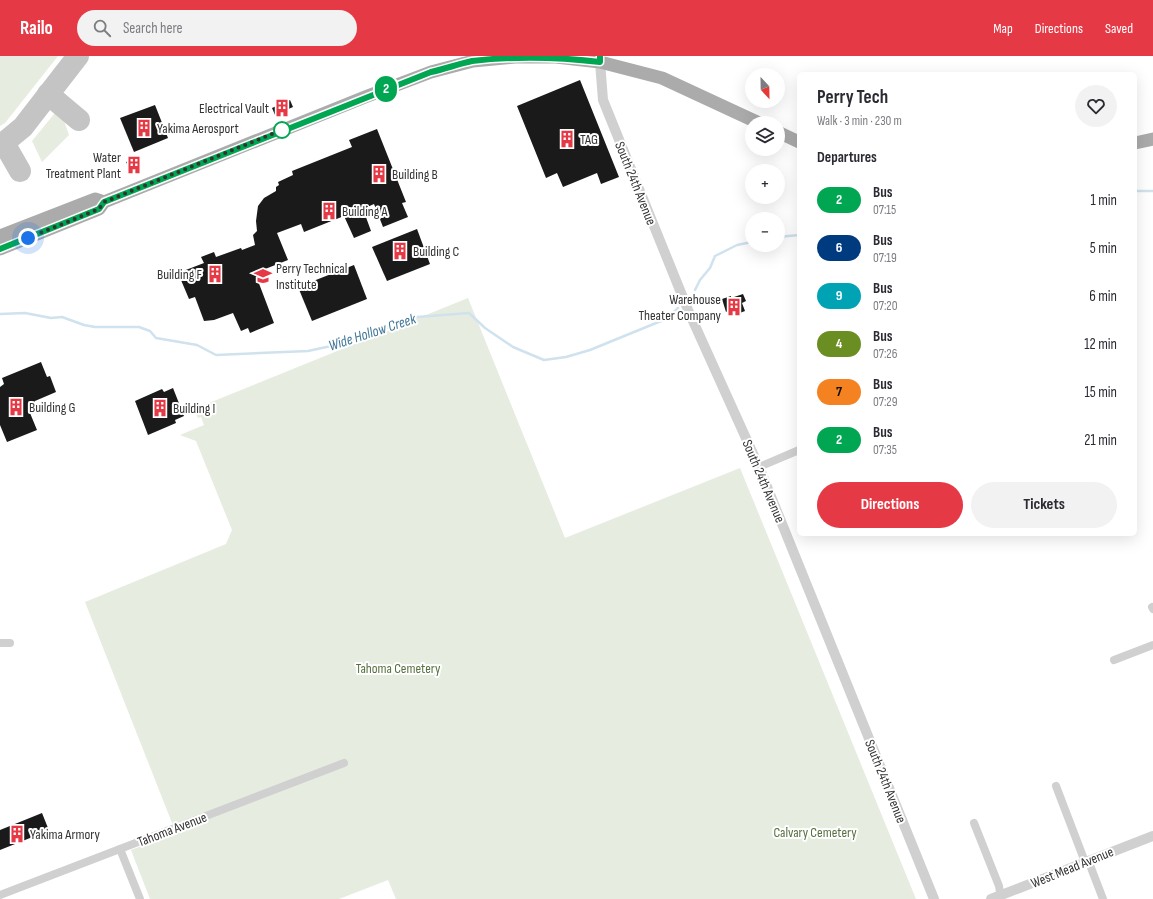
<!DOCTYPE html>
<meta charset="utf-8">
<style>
:root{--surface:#fff;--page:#f2f2f3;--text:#2b2b33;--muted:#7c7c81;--accent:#e63946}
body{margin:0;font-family:"Sofia Sans Condensed",sans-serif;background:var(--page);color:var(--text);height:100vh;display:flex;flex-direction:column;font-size:15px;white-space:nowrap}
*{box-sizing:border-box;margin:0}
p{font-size:13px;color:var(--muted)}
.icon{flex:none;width:22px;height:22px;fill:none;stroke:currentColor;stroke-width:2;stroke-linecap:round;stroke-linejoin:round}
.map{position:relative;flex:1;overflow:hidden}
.side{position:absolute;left:797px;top:16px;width:340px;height:464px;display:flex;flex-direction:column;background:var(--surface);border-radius:6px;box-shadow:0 4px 16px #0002}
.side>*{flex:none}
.badge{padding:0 8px;border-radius:13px;font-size:14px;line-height:26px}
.needle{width:26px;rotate:158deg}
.buttons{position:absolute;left:745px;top:12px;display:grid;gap:8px}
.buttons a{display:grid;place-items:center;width:40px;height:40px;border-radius:50%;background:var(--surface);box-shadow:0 4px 16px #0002;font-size:20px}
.you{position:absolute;width:20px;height:20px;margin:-10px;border:3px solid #fff;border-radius:50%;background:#1a73e8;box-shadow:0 0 0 6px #1a73e833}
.map>.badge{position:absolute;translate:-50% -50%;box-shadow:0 0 0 2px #fff}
h2{padding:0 20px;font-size:15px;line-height:36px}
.round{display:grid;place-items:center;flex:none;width:42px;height:42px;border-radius:21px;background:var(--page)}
.overview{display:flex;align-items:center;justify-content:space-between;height:68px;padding:0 20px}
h1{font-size:19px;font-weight:700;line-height:30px}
.action{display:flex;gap:8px;margin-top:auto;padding:8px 20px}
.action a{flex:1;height:46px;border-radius:24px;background:var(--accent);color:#fff;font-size:16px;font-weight:700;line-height:46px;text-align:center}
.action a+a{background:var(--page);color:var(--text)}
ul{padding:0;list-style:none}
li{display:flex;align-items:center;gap:12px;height:48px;padding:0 20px}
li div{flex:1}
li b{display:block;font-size:15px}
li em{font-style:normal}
li .badge{min-width:44px;font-weight:700;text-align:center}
header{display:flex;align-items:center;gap:24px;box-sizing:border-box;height:56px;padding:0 20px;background:var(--accent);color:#fff}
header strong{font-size:19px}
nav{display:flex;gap:22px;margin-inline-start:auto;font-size:14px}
.search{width:280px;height:36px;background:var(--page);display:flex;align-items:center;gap:10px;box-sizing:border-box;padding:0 14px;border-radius:22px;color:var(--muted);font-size:15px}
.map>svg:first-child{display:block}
.green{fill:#e6ecdf}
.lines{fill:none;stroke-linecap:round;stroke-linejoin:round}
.stream{stroke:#cfe2ee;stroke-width:2.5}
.taxiway{stroke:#c4c4c4;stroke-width:22}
.building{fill:#1a1a1a}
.minor{stroke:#d0d0d0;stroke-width:8}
.tertiary{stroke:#d0d0d0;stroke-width:10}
.primary{stroke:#ababab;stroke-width:13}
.line-casing{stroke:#fff;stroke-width:9}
.line{stroke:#00a651;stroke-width:6}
.walk{stroke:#333;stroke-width:4;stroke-dasharray:0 7.2}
.stop-dot{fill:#fff;stroke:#00a651;stroke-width:2}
.labels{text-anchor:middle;stroke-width:4;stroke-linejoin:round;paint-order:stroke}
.poi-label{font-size:14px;fill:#333;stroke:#fff;text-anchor:start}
.street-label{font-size:14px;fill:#333;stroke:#fff}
.park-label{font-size:14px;fill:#56703f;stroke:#fff}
.water-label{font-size:15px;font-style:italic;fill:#3f7597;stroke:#fff}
</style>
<header>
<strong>Railo</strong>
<div class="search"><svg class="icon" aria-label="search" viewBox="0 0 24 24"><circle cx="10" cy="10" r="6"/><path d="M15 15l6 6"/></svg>Search here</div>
<nav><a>Map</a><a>Directions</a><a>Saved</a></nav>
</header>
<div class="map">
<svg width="1153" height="843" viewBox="0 0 1153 843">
<rect width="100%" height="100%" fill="#fff"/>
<!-- green -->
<g class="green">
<polygon points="0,0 58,0 5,67 0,70"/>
<polygon points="55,57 58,57 62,59 69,79 42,106 32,85"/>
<polygon points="468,242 565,482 740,412 916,843 396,843 388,824 339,843 150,843 131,794 176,777 85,546 226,488 232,474 196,385 180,379 204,369 201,361 198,362 194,353"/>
</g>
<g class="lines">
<!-- stream -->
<g class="stream">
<polyline points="1135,135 1153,135"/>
<polyline points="778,181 799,179"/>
<polyline points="695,234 700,224 710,212 715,200 737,189 752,186"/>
<polyline points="0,258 25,257 51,262 62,261 84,269 95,271 139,271 150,275 156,282 197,289 216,299 308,295 345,287 417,261 469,257 485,272 513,291 544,304 566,301 590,294 661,265 671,259 678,252"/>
</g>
<!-- taxiway -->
<g class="taxiway">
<polyline points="48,38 79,64"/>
<polyline points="4,87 20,115"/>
<polyline points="0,90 23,71 78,0"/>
</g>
</g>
<!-- building -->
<g class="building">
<polygon points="580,24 619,121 601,128 597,117 563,131 557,117 546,122 517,50"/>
<polygon points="290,44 293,51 275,59 272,52"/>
<polygon points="155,49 168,82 134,96 120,62"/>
<polygon points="377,73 406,146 402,147 408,161 383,171 374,148 363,153 371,175 354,182 344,160 304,176 301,168 277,177 288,204 255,217 274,267 250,277 248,272 241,275 233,257 214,264 204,265 195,241 189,243 178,217 204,207 201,201 214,196 216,201 241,192 242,194 255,189 253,179 257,175 256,165 258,150 264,142 276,135 276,131 279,129 278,126 293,119 292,115 352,91 349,84"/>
<polygon points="137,102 141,112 131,116 126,106"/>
<polygon points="417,173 430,208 387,225 372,191"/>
<polygon points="354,209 367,243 312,265 298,231"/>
<polygon points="743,238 746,245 742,247 745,255 732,260 730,254 726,256 722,243 731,240 731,242"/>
<polygon points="41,306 47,321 50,320 56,336 35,345 30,357 37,374 7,386 0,369 0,331 4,328 2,322"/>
<polygon points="173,332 184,360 175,364 176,367 148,379 135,345 162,333 164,336"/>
<polygon points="42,757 48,772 34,777 35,780 0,794 0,774"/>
</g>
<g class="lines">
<!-- minor -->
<g class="minor">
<polyline points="759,411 799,394"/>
<polyline points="1152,551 1153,553"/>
<polyline points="0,587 10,587"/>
<polyline points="1114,604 1153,589"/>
<polyline points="1056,730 1085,806"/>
<polyline points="974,767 999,830 1001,843"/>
<polyline points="120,793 140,843"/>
<polyline points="1088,804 1103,843"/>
<polyline points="0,839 344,707"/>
</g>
<!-- tertiary -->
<g class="tertiary">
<polyline points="600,6 603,44 688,254 759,411 934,843"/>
<polyline points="991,843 1153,780"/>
</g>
<!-- primary -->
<g class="primary">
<polyline points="778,76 799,86"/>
<polyline points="1135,87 1153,83"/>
<polyline points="0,180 95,143 104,146"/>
<polyline points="0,193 99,153 104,146 365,41 431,16 473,5 515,1 556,1 600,6 662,22 759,67"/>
</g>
</g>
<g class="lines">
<!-- line casing -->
<g class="line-casing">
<path id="line" d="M 0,193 L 99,153 L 104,146 L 431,16 C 445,13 458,8 472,5 C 514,0 558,1 600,6 L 600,0"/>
</g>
<!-- line -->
<use href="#line" class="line"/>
<!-- walk -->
<polyline class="walk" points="28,182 99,153 104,146 282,74"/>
</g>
<!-- icons -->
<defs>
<g id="building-bare" transform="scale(1.38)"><path d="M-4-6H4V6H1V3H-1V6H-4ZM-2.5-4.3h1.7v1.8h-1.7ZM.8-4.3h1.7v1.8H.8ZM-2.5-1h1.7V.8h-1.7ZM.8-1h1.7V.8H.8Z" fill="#e63946" stroke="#fff" stroke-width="2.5" paint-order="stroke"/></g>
<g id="university-bare" transform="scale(1.38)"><path d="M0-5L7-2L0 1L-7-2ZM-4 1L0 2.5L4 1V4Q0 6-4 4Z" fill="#e63946" stroke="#fff" stroke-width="2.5" paint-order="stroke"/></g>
</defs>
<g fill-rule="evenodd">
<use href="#building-bare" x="282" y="52"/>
<use href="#building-bare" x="144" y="72"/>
<use href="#building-bare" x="567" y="83"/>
<use href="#building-bare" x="134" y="109"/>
<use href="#building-bare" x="379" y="118"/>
<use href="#building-bare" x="329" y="155"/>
<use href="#building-bare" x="400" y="195"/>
<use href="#building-bare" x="215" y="218"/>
<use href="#university-bare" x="263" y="220"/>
<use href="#building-bare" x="734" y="251"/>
<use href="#building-bare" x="16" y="351"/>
<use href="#building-bare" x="160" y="352"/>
<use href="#building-bare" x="17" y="778"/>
</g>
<!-- markers -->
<circle class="stop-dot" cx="282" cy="74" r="8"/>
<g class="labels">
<!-- poi labels -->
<g class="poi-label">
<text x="269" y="57" text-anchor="end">Electrical Vault</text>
<text x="157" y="77">Yakima Aerosport</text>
<text x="580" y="88">TAG</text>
<text x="121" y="106" text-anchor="end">Water<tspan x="121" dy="16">Treatment Plant</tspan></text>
<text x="392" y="123">Building B</text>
<text x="342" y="160">Building A</text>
<text x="413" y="200">Building C</text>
<text x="276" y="217">Perry Technical<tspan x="276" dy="16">Institute</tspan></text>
<text x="202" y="223" text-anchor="end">Building F</text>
<text x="721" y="248" text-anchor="end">Warehouse<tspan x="721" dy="16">Theater Company</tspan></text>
<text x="29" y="356">Building G</text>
<text x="173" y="357">Building I</text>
<text x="30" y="783">Yakima Armory</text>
</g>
<!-- street labels -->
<g class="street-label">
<text transform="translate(636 127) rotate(68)" y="5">South 24th Avenue</text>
<text transform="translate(764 425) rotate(67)" y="5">South 24th Avenue</text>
<text transform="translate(886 725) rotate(68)" y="5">South 24th Avenue</text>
<text transform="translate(172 773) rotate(-21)" y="5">Tahoma Avenue</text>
<text transform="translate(1072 811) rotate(-22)" y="5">West Mead Avenue</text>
</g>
<!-- park labels -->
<g class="park-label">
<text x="398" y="617">Tahoma Cemetery</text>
<text x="815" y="781">Calvary Cemetery</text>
</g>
<!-- water labels -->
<g class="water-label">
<text transform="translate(372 276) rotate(-18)" y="5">Wide Hollow Creek</text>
</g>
</g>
</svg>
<div class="buttons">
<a><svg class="needle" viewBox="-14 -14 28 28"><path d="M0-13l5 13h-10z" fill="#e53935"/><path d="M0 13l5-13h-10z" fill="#7c7c81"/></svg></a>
<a><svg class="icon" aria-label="layers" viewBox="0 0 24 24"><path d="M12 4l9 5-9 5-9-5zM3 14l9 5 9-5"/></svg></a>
<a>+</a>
<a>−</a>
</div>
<div class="you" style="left:28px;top:182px"></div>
<b class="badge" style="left:386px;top:33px;background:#00a651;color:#fff">2</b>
<section class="side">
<div class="overview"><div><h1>Perry Tech</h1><p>Walk · 3 min · 230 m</p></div><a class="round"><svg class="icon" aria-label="heart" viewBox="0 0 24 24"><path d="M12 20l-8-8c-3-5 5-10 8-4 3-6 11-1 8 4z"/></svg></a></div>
<h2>Departures</h2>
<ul>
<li><span class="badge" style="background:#00a651;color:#fff">2</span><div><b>Bus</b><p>07:15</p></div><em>1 min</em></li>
<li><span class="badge" style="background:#003b80;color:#fff">6</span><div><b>Bus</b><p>07:19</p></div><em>5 min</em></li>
<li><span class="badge" style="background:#00a3b4;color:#fff">9</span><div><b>Bus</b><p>07:20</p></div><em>6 min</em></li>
<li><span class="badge" style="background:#6b8e23;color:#fff">4</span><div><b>Bus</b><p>07:26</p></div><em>12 min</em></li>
<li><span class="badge" style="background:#f58220;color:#111">7</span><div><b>Bus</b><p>07:29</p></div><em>15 min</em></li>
<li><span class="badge" style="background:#00a651;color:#fff">2</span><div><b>Bus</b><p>07:35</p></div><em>21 min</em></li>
</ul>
<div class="action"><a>Directions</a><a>Tickets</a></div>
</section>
</div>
